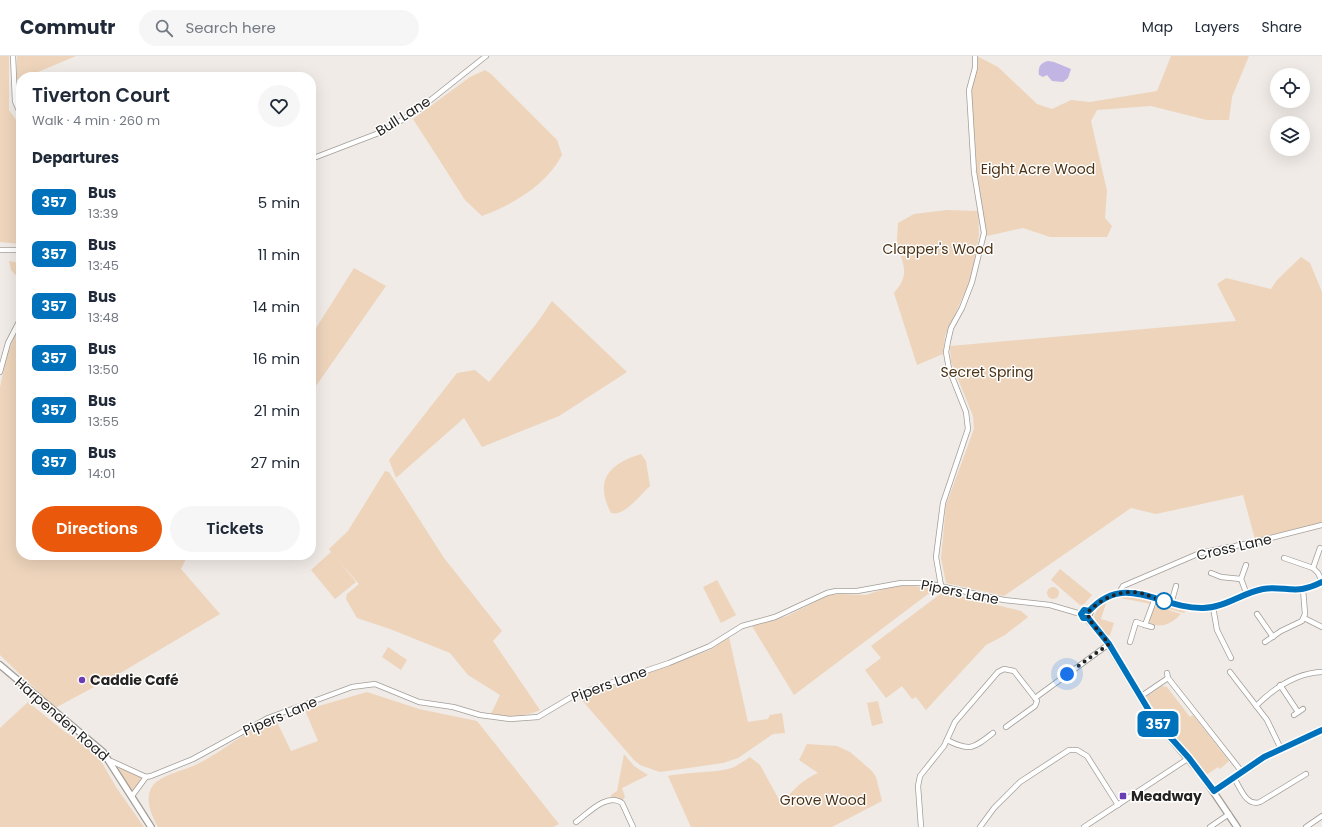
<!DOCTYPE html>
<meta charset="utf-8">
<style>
:root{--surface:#fff;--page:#f6f6f7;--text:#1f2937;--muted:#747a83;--line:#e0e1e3;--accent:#ea580c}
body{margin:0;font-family:Poppins,sans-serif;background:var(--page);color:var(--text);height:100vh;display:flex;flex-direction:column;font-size:15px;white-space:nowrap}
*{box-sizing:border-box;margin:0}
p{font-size:13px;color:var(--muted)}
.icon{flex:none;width:22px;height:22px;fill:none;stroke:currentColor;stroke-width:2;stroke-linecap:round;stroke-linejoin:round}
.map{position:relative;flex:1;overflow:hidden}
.sheet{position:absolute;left:16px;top:16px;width:300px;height:488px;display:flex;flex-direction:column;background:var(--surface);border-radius:16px;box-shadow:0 4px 16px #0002}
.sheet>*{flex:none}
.badge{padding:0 8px;border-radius:6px;font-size:14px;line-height:26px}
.controls{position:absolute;left:1270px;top:12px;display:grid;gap:8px}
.controls a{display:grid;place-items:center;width:40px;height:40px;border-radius:50%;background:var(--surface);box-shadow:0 4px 16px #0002;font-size:20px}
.you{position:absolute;width:20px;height:20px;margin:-10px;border:3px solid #fff;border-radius:50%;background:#1a73e8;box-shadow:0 0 0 6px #1a73e833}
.map>.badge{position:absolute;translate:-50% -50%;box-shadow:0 0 0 2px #fff}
h2{padding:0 16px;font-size:15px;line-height:36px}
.round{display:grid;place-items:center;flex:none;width:42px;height:42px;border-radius:21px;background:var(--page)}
.overview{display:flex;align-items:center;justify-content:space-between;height:68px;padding:0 16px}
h1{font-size:19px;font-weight:600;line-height:30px}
.button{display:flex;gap:8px;margin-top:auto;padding:8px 16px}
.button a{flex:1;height:46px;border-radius:24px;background:var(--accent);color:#fff;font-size:16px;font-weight:600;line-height:46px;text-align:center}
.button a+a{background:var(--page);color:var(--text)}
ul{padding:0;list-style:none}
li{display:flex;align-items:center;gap:12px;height:52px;padding:0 16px}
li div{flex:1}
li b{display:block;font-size:15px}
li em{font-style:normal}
li .badge{min-width:44px;font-weight:700;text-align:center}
header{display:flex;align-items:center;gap:24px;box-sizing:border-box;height:56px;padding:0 20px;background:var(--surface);border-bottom:1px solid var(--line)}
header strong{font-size:19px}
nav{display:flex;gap:22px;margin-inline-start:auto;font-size:14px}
.search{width:280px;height:36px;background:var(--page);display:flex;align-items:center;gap:10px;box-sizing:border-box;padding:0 14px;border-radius:22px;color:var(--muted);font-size:15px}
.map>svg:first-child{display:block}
.green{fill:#edd4bb}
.water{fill:#c1b5e4}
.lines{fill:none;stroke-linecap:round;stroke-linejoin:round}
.minor-casing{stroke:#a29e99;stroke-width:6}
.tertiary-casing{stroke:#a29e99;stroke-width:8}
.minor{stroke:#fff;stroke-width:4.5}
.tertiary{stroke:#fff;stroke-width:5.5}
.line-casing{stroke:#fff;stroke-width:9}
.line{stroke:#0072bc;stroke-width:6}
.walk{stroke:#242321;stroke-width:4;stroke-dasharray:0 7.2}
.stop-dot{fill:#fff;stroke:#0072bc;stroke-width:2}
.poi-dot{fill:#6b3db5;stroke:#fff;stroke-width:1.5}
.labels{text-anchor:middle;stroke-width:3;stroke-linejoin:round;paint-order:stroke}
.street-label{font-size:14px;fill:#242321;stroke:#fff}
.park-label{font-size:14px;fill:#4b3213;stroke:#fff}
.poi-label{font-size:14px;font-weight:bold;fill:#242321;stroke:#fff;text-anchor:start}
</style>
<header>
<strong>Commutr</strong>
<div class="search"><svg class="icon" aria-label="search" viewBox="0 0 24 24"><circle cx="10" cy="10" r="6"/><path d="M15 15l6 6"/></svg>Search here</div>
<nav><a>Map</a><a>Layers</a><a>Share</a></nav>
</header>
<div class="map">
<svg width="1322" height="771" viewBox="0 0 1322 771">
<rect width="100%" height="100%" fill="#f0ebe6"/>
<!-- green -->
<g class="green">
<polygon points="0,0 9,0 9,54 21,71 21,188 0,186"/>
<polygon points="17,0 76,0 26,21 21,21 17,24"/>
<polygon points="977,0 998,11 1037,48 1052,53 1071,44 1090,46 1157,35 1171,0 1249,0 1232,41 1229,64 1207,64 1151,50 1097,54 1091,65 1107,135 1105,162 1112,170 1107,181 1050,181 1023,172 987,180 979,143 972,51 972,31"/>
<path d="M 485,14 L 491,18 L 557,84 L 562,99 C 546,129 514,148 482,160 L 465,144 L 413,63 L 470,21 Z"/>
<path d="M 947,154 L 978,155 L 979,179 L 971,223 L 945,280 L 943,298 L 917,309 L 894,237 C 913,215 900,207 897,183 C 897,178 898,172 898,167 L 914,158 Z"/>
<polygon points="1301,201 1310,207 1322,236 1322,466 1255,483 1243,439 1156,458 1131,452 1004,540 946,527 941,502 946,449 974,373 973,360 951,306 950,290 1236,265 1217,228 1226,222 1271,233 1277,224"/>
<polygon points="9,205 21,207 21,225 11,214"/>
<polygon points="354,212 386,230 311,337 311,280"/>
<polygon points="552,245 627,316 559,360 482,391 464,362 396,422 389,404 457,317 475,314 489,326 537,267"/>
<polygon points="21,266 21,499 188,499 181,513 220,558 122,616 55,652 0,599 0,331 7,299"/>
<path d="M 641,398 L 646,405 L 650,430 C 640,439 624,461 611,457 C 594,424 609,408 641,398 Z"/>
<path d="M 385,415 L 389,416 L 444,502 L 502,575 L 493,585 L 540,654 C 525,661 506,661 491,658 L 500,639 L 468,619 L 450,597 L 390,573 L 357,562 L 346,543 L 347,538 L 359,528 L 338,504 L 356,526 L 335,543 L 311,514 L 331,496 L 329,493 L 348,475 Z"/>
<polygon points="1060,513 1092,539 1084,548 1080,549 1051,524"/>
<polygon points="717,524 736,559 721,567 703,531"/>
<polygon points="901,529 936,532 794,639 752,570 787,560 829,539 840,538 866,539 890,531"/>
<circle cx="1053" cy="537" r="6"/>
<polygon points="943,536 1021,555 1028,561 1005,579 986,589 926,654 916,641 912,643 902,630 886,642 865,614 881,602 871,590"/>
<polygon points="1130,538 1149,542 1151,548 1116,541"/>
<polygon points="1107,544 1101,563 1114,567 1110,579 1107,580 1097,570 1094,560 1100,548"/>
<polygon points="1158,547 1162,547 1187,554 1184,557 1155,549"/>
<path d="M 1154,551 L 1156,550 L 1181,558 C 1172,567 1161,574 1149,566 Z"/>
<polygon points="729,581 748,666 768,663 770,659 782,657 785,677 773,678 738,702 723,707 660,716 640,709 634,704 580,642 710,594"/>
<polygon points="388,591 407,604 401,614 382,601"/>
<polygon points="1162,630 1167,631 1190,661 1193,659 1229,705 1220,713 1218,711 1205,720 1170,678 1172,676 1157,658 1146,641"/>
<path d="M 367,636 L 419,653 L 477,665 L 559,768 L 553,771 L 158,771 C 151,759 143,741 154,728 C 162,720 177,716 188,712 C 212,703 231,686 254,673 C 260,669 269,667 276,664 L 291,695 L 318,685 L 305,654 Z"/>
<polygon points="878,645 883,667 872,670 867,647"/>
<polygon points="28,646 65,676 89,690 97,698 116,731 144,771 0,771 0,672"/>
<path d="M 807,688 L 837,690 L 850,696 L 872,715 L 876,721 L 882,745 L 832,771 L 691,771 L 668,720 C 686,716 720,717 734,711 C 740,708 745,704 750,701 L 760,709 L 782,749 C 791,735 802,724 818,717 L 799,704 Z"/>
<polygon points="624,698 634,710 648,719 622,732 625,741 622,745 611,741 611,739 617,735"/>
<polygon points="118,710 142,722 134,735 131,734 118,712"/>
</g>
<!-- water -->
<path class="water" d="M 1048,5 L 1054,6 L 1071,13 L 1068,22 L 1063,26 L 1052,25 L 1047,19 L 1043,21 L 1039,19 C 1038,11 1040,7 1048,5 Z"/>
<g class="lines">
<!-- minor casing -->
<g class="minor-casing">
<g id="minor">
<polyline points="13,0 15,45 21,59"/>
<polyline points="311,103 384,75 418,54 486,0"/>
<polyline points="0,194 21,194"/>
<polyline points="0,316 8,287 21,262"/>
<polyline points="1320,492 1313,512 1318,517 1322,525"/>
<polyline points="1284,502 1313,512"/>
<polyline points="1246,509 1241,523 1247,539"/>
<polyline points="1211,517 1221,521 1241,523"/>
<polyline points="941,530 936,501 943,447 968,373 966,356 949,313 946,296 948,285 951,272 962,252 972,226 984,177 974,116 969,34 975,12 975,0"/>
<polyline points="1119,537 1123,530 1200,497 1255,486 1322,469"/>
<polyline points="1171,548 1176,530"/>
<polyline points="1213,551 1217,574 1231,602"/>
<path d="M 1089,555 C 1127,515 1160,553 1203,552 C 1225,552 1244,536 1266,532 C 1278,530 1290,535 1302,533 C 1309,532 1316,529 1322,526"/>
<polyline points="1257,558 1273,581"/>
<polyline points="1304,562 1322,571"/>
<polyline points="1152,571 1145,569 1155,542"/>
<polyline points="1130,586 1136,566 1145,569"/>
<polyline points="1265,586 1281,575 1302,565 1305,558 1303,533"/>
<polyline points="1230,616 1267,664 1281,693"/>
<polyline points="1167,617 1168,622 1242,716"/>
<polyline points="1280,629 1298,656"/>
<polyline points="1140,641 1168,622"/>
<path d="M 1256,650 C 1274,632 1295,617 1322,616"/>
<polyline points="1294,659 1303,653"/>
<polyline points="1006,671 1035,650 1037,645 1035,642 1109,588"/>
<path d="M 947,684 C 970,696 974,692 993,677"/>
<polyline points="111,705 146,721 151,720 193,703 268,662 352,631 375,628 419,646 453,651 480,659 510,663 538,661 575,639 669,607 710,590 742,570 775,561 827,537 836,535 857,535 901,527 926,527 1004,544 1050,549 1081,558"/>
<path d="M 1234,722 C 1240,731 1246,751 1260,746 L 1306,718"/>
<polyline points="1214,735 1264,701 1322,674"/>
<polyline points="132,740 146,721"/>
<path d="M 576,766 C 588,757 608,736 622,747 L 633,771"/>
<polyline points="921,771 918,730 920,720 944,690 955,666 998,616 1004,613 1014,615 1035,642"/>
<polyline points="980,771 994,752 1020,726 1069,694 1077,694 1087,700 1118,749"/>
<polyline points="1084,771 1189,702"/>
<polyline points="1210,771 1229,758"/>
<polyline points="1306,771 1322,760"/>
</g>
</g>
<!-- tertiary casing -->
<g class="tertiary-casing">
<g id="tertiary">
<polyline points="1087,562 1090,556 1084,554 1082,556 1082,560 1087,562 1104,581 1154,663 1202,719 1237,771"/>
<polyline points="0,609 103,696 151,771"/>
</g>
</g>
<!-- minor -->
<use href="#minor" class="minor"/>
<!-- tertiary -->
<use href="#tertiary" class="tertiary"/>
</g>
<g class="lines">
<!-- line casing -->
<g class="line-casing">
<path id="line" d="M 1322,526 C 1316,529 1309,532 1302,533 C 1289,535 1277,530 1263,533 C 1242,537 1224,552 1203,552 C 1160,553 1126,515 1089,555 L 1084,554 L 1081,558 L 1083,562 L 1088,562 L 1109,588 L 1154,663 L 1189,702 L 1214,735 L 1264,701 L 1322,674"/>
</g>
<!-- line -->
<use href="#line" class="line"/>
<!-- walk -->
<path class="walk" d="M 1067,618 L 1109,588 L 1088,562 L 1090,559 L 1089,555 C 1103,541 1124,532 1144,538 C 1150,540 1158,544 1164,545"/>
</g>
<!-- markers -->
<circle class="stop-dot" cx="1164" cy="545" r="8"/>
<g class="poi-dot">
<circle cx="82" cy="624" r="4"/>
<rect x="1119" y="736" width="8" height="8" rx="2"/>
</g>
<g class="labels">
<!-- street labels -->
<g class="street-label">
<text transform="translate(403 60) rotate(-32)" y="5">Bull Lane</text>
<text transform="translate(1234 491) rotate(-13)" y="5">Cross Lane</text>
<text transform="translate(960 536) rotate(11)" y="5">Pipers Lane</text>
<text transform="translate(609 628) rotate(-20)" y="5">Pipers Lane</text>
<text transform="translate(280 660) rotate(-23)" y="5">Pipers Lane</text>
<text transform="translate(62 663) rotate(41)" y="5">Harpenden Road</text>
</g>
<!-- park labels -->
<g class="park-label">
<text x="1038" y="118">Eight Acre Wood</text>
<text x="938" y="198">Clapper's Wood</text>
<text x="987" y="321">Secret Spring</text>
<text x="823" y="749">Grove Wood</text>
</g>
<!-- poi labels -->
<g class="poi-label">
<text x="90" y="629">Caddie Café</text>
<text x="1131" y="745">Meadway</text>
</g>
</g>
</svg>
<div class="controls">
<a><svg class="icon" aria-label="locate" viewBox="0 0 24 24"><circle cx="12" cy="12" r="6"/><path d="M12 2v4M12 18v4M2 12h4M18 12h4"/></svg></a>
<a><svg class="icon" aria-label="layers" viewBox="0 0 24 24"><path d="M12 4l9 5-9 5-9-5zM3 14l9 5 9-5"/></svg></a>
</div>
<div class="you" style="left:1067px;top:618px"></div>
<b class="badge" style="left:1158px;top:668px;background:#0072bc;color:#fff">357</b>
<section class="sheet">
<div class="overview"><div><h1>Tiverton Court</h1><p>Walk · 4 min · 260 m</p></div><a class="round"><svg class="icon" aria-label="heart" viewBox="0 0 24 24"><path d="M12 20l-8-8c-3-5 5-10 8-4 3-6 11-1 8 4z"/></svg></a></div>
<h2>Departures</h2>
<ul>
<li><span class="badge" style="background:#0072bc;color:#fff">357</span><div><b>Bus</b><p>13:39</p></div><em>5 min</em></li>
<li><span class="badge" style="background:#0072bc;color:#fff">357</span><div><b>Bus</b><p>13:45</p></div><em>11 min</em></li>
<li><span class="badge" style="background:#0072bc;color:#fff">357</span><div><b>Bus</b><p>13:48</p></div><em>14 min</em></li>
<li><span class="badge" style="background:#0072bc;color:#fff">357</span><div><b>Bus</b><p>13:50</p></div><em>16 min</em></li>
<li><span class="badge" style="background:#0072bc;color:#fff">357</span><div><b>Bus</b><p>13:55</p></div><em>21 min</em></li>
<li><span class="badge" style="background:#0072bc;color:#fff">357</span><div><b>Bus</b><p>14:01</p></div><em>27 min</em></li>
</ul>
<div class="button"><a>Directions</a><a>Tickets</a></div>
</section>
</div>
